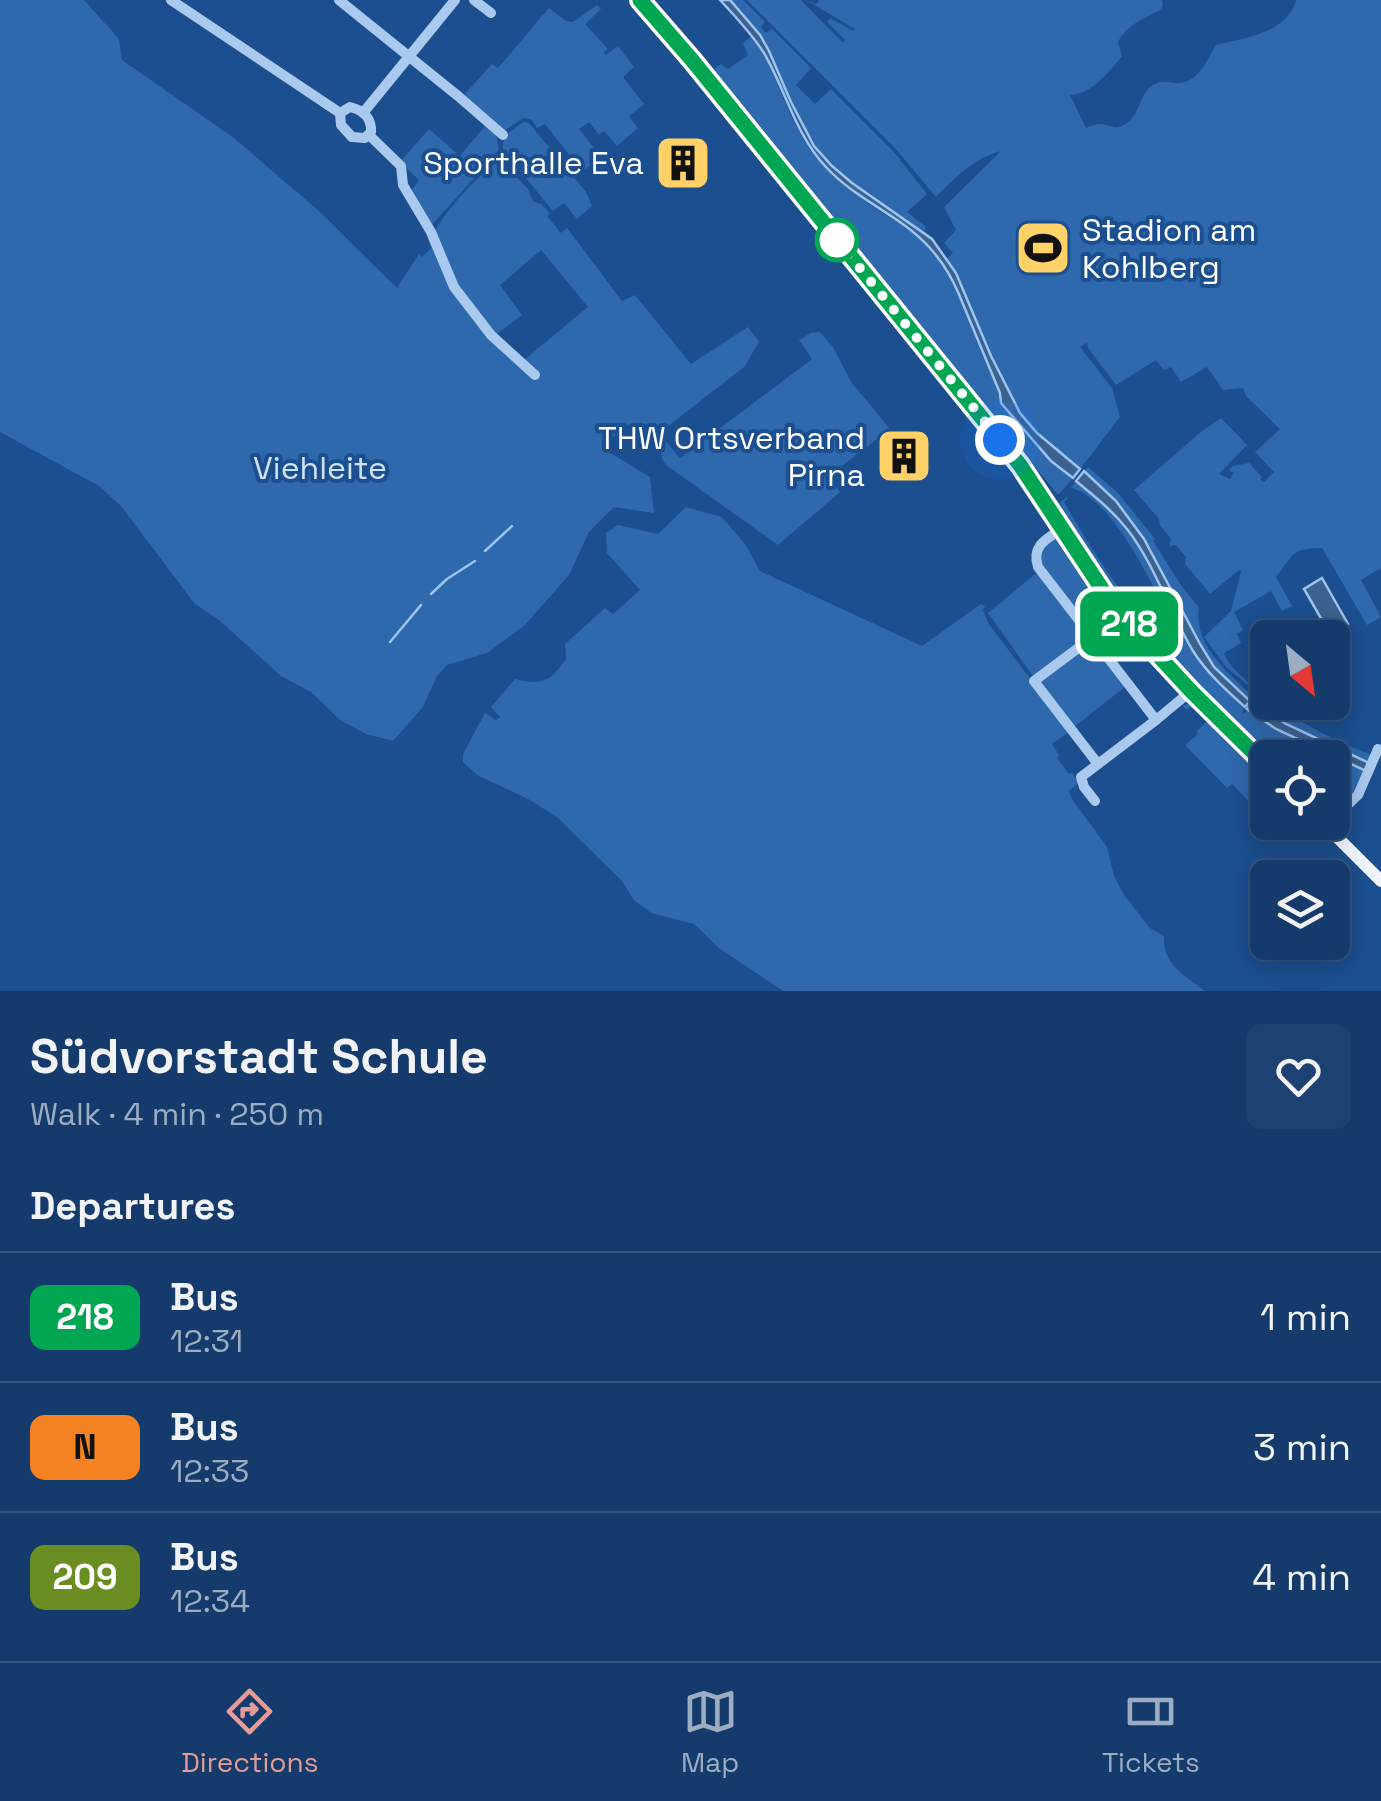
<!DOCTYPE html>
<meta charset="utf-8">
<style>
:root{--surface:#143b6b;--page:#1d4271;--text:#f1f3f6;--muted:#9dadc1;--line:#33557e;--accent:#e69b98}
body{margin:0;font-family:"Space Grotesk",sans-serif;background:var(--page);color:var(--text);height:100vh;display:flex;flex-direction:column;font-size:38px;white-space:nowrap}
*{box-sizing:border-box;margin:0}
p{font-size:32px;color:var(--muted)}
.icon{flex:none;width:55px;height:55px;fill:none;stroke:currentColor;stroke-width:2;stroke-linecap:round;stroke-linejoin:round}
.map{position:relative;height:991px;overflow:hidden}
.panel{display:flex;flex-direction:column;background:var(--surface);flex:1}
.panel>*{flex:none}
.badge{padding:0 20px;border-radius:15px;font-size:35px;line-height:65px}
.needle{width:65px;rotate:151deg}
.buttons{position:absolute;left:1250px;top:620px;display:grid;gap:20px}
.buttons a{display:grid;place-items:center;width:100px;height:100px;border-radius:15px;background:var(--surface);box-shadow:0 5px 25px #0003,0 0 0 2px var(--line);font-size:50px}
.you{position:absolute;width:50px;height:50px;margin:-25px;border:8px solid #fff;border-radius:50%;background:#1a73e8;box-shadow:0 0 0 15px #1a73e833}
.map>.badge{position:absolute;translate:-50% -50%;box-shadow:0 0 0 5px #fff}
h2{padding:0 30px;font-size:38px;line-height:90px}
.round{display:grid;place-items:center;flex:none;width:105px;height:105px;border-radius:15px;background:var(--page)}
.summary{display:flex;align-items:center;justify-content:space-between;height:170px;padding:0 30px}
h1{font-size:48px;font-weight:800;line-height:75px}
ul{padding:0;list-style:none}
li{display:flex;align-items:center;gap:30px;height:130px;padding:0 30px;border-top:2px solid var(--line)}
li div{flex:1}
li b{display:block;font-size:38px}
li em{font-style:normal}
li .badge{min-width:110px;font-weight:700;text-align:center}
.dock{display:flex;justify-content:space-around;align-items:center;height:140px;border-top:2px solid var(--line);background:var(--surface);font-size:28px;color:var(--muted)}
.dock a{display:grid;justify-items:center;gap:5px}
.dock .selected{color:var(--accent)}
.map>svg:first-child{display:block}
.green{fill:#2e69ad}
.water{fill:#3c6290;stroke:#9cc4f0;stroke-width:2.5}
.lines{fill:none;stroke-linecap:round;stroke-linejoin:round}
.stream{stroke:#9cc4f0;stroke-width:2.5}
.minor{stroke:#a9c9ee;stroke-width:10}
.major{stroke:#f0f6ff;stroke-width:12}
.line-casing{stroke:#fff;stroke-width:22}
.line{stroke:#00a651;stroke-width:15}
.walk{stroke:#fff;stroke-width:10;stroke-dasharray:0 18}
.stop-dot{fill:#fff;stroke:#00a651;stroke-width:5}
.labels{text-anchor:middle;stroke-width:8;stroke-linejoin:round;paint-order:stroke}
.poi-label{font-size:32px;fill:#fff;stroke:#1b4f8f;text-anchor:end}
.park-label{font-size:32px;fill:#cfe3fa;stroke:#1b4f8f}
</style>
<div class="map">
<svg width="1381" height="991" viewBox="0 0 1381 991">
<rect width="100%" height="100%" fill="#1b4f8f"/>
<!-- green -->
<g class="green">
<path d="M 0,0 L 84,0 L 119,39 L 122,60 L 234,138 L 320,212 L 397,288 L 419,254 L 422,257 L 431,248 L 428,239 L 430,236 C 438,257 445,277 457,296 C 478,328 507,353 536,378 L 537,376 L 523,361 L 588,307 L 541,250 L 500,285 L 522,315 L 494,336 L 456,285 L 434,234 C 440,216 481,172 498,161 L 503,163 L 528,189 L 533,201 L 541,204 L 550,213 L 547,216 L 561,233 L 567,228 L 622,301 L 635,295 L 691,364 L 748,327 L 759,342 L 744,367 L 649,441 L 624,422 L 616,434 L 602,448 L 650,477 L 654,513 L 614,507 L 589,532 L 569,575 L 525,625 L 487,653 L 447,665 L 437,676 L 423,707 L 393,741 L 366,734 L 340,720 L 311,692 L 281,676 L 219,620 L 195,604 L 121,506 L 99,486 L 0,432 Z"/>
<path d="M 730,0 L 743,0 L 765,22 L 761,27 L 766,33 L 772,29 L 811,68 L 796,85 L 815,104 L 831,89 L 893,151 L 927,194 L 907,212 L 926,227 L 924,233 C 886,207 843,184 815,147 C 793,117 786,80 768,49 C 758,31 743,16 730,0 Z"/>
<path d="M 747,0 L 801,0 L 843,43 L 845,40 L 827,22 L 830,18 L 853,31 L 855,29 L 806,0 L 816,4 L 819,0 L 1162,0 L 1163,6 L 1160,10 C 1143,19 1127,25 1118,42 L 1122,56 C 1109,72 1092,94 1070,95 L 1086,128 C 1090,126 1096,124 1101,124 C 1110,125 1115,130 1124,125 C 1142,116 1138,90 1157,83 C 1164,80 1172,84 1180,83 C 1200,81 1207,59 1216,45 C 1244,38 1288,33 1296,0 L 1381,0 L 1381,571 L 1379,569 L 1361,580 L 1381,617 L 1367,625 L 1322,548 C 1289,549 1295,554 1276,577 L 1292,606 L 1282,611 L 1271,591 L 1234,612 L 1243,630 L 1237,634 L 1241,643 L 1224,653 C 1230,670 1245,676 1253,689 L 1227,668 L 1204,637 L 1231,611 L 1241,571 L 1239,570 L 1210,594 L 1185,564 L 1186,557 L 1176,545 L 1169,546 L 1171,539 L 1160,525 L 1159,519 L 1134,490 L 1202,431 L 1221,418 L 1247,445 L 1219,474 L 1230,479 L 1234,473 L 1229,470 L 1233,466 L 1249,463 L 1262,477 L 1260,479 L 1264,482 L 1274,472 L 1255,452 L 1280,429 L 1246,396 L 1243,388 L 1223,390 L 1207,367 L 1181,382 L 1171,367 L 1164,370 L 1156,360 L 1116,385 L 1088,348 L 1087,342 L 1080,347 L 1112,388 L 1120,417 L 1080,469 C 1058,454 1037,436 1022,415 C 987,369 979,306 946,259 L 953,253 L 944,243 L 956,230 L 944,207 L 1001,151 C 973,159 956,177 936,197 L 895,148 Z"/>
<polygon points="597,5 601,9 585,24 608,49 604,52 606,55 618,46 634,67 623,77 644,104 629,116 638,128 617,146 604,131 599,135 589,122 579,129 602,158 582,171 545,124 537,128 531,119 523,118 504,131 463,96 492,64 498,68 549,8 566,21 573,22"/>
<path d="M 752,36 C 777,72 786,116 812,152 C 830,176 856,195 881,212 C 898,223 917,233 930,248 C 966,289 977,345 1000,393 L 1001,403 L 1051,461 L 1073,478 L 1058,495 L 944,356 L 937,355 L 818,205 L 709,73 L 721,64 L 728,69 L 748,55 L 743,43 Z"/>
<polygon points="523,122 529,123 586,192 592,206 577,219 564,203 553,211 520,171 523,167 512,154 506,158 502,154 504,137"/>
<polygon points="487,124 496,133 499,150 431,226 409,194 419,180 400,162 429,129 460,156"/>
<path d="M 820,332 L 833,347 L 851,382 L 890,429 L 829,476 L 840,492 L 778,545 L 666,465 C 660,457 659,448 665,440 L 680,458 L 812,359 L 799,340 L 811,333 Z"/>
<path d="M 1088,467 L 1118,493 L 1155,539 L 1153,541 C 1168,563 1180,588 1199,607 C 1193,644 1228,674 1254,696 L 1250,701 L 1214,667 L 1200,644 L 1144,539 L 1116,501 L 1084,471 Z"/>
<path d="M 1076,481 C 1094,496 1112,510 1127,529 C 1155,565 1169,611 1193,651 C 1207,673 1225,690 1245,707 L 1242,713 L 1244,714 L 1247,709 L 1276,729 L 1366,771 L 1359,785 L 1355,786 L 1359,788 L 1333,816 L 1332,758 L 1279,757 L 1254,738 L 1252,739 L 1222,711 L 1222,708 L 1196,680 L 1192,680 L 1169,658 L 1171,642 L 1174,640 L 1170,634 L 1174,631 C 1158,593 1112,496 1071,488 Z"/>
<path d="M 1067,497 L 1068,499 L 1064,502 C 1093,552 1122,598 1162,640 L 1165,638 L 1167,644 L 1164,651 L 1161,650 L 1106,583 L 1059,503 Z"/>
<path d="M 686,507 L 722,517 L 747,547 L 760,571 L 922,646 L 981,604 L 985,607 L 983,610 L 988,623 L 1070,731 L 1052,744 L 1059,755 L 1057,758 L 1069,774 L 1072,773 L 1079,783 L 1069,791 L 1072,799 L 1107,847 L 1114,876 L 1124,895 L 1150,928 L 1164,936 C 1162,964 1185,976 1205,991 L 783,991 L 720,949 L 694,924 L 651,913 L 634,900 L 622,881 L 558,818 L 530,800 L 477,775 L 463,762 L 463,754 L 485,713 L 496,720 L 500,717 L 491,707 L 515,679 C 542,686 551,681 566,659 L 565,644 L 605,608 L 613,614 L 640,590 L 607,553 L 606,533 L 618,525 L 658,534 Z"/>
<polygon points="1058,535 1106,610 1087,624 1040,565 1041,548"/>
<polygon points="1039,574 1089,637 1033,676 988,613 1034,575"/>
<polygon points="1091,641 1126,686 1073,728 1040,687 1039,679"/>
<polygon points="1256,697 1339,742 1372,755 1369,763 1286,724 1252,703"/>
<polygon points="1193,702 1267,777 1267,817 1263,816 1232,784 1227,788 1185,745 1198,734 1197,731 1207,721 1195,708 1191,707 1186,710 1183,706"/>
</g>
<!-- water -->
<g class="water">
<path d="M 720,0 L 730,0 L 760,35 L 769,51 L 791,102 L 814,146 L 832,166 L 852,183 L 932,239 L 956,273 L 991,356 L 1020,413 L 1037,433 L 1080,469 L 1073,478 L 1051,461 L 1001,403 L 1000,393 L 958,292 C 951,276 941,260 929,247 C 900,215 856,200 826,167 C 795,134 786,91 764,53 C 752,34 735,16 720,0 Z"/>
<path d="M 1084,471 L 1116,501 L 1144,539 L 1200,644 L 1214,667 L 1250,701 L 1245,707 C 1226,690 1207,673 1193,651 C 1169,611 1155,565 1127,529 C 1112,510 1094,496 1076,481 Z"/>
<polygon points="1322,578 1348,624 1330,634 1304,589"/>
<polygon points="1252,703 1286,724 1369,763 1366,771 1276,729 1247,709"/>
</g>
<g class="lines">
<!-- stream -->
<g class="stream">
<polyline points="485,551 512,526"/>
<polyline points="431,594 447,579 475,561"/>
<polyline points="390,642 421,605"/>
</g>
<!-- minor -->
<g class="minor">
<polyline points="171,0 340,113"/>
<polyline points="339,0 458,96 503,135"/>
<polyline points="474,0 491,13"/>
<path d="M 350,107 C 363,110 372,118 371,132 L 365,138 L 352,137 L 341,125 L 340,113 Z"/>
<polyline points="363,113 455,0"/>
<polyline points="369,135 401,166 403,185 431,232 454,287 491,335 535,375"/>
<path d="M 1062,529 C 1046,539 1031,546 1038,567 L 1156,720"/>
<polyline points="1093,637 1034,681 1098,764"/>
<polyline points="1095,801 1084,787 1081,777 1156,720 1191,691"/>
<polyline points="1332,820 1358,795 1378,749"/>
<polyline points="1262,821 1266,825 1269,822"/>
</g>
<!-- major -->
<g class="major">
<polyline points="640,0 670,33 1021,465 1116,611 1191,691 1268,767"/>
<polyline points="1322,822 1381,881"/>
</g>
</g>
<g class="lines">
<!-- line casing -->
<g class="line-casing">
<polyline id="line" points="640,0 692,60 1020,465 1116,610 1191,691 1268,767"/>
</g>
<!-- line -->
<use href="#line" class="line"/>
<!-- walk -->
<polyline class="walk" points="837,240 1000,440"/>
</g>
<!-- icons -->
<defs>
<g id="building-square" transform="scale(2.875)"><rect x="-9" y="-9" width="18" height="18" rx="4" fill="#ffd166" stroke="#1b4f8f"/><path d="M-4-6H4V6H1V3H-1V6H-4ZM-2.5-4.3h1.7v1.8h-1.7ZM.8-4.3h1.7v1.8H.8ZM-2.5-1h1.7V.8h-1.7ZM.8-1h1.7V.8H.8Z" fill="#111"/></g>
<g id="stadium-square" transform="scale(2.875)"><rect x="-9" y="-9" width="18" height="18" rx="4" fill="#ffd166" stroke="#1b4f8f"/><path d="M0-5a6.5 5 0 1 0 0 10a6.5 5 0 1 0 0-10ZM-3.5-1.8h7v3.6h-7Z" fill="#111"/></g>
</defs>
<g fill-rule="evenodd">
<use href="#building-square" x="683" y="163"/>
<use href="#stadium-square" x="1043" y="248"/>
<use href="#building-square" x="904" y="456"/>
</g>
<!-- markers -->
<circle class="stop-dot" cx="837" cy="240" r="20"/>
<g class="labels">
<!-- poi labels -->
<g class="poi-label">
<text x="644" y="174">Sporthalle Eva</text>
<text x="1082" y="241" text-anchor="start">Stadion am<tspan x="1082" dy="37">Kohlberg</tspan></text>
<text x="865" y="449">THW Ortsverband<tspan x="865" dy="37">Pirna</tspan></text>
</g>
<!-- park labels -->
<g class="park-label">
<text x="320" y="479">Viehleite</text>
</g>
</g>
</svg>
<div class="buttons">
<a><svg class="needle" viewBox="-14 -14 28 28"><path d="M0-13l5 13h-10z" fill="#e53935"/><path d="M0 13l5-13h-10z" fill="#9dadc1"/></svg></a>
<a><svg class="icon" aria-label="locate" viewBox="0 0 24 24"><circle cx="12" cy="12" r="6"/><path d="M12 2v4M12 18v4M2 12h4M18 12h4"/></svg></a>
<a><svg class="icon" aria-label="layers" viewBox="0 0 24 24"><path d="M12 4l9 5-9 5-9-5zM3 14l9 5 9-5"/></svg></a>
</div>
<div class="you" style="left:1000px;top:440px"></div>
<b class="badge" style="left:1129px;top:624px;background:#00a651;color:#fff">218</b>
</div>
<section class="panel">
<div class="summary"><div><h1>Südvorstadt Schule</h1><p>Walk · 4 min · 250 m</p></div><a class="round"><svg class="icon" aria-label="heart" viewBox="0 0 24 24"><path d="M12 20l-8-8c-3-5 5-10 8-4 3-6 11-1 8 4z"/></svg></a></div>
<h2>Departures</h2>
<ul>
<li><span class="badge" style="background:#00a651;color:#fff">218</span><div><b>Bus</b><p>12:31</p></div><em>1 min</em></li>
<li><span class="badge" style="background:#f58220;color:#111">N</span><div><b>Bus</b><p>12:33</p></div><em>3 min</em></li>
<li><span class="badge" style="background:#6b8e23;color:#fff">209</span><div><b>Bus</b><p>12:34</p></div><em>4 min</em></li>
</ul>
</section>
<nav class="dock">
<a class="selected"><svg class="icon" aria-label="directions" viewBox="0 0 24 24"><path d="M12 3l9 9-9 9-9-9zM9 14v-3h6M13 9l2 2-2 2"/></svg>Directions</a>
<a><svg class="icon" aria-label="map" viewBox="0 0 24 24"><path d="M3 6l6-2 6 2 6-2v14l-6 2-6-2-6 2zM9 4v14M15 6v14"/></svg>Map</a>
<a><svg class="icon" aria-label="tickets" viewBox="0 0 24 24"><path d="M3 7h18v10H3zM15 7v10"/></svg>Tickets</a>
</nav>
